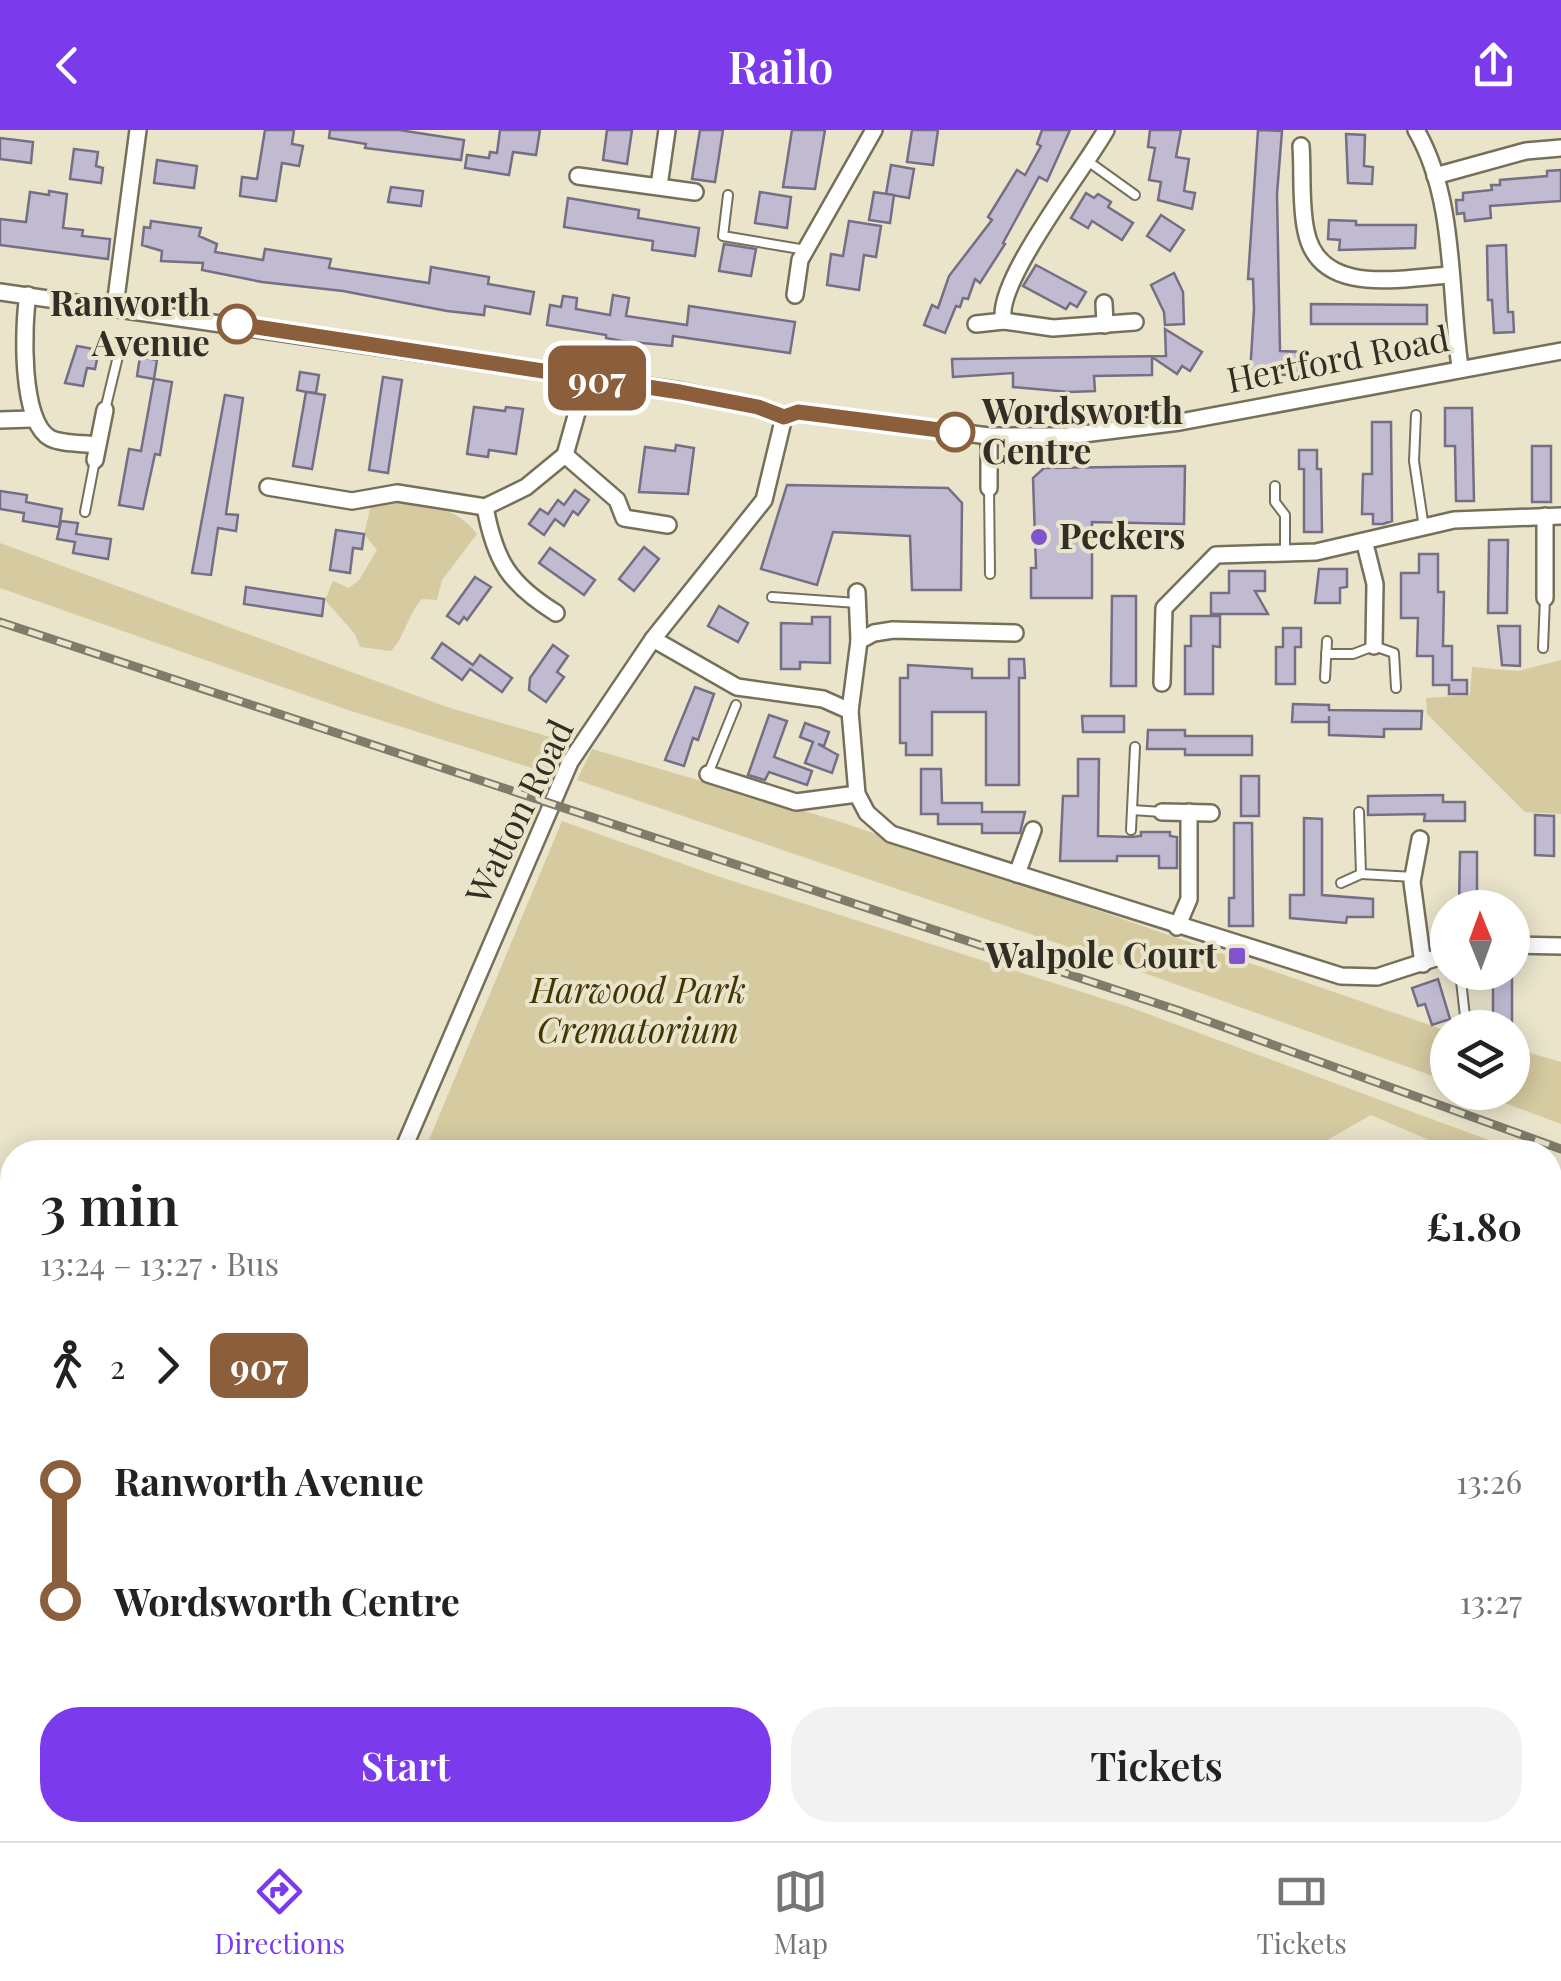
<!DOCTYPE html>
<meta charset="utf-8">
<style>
:root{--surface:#fff;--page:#f2f2f2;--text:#222;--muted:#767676;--line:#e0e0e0;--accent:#7c3aed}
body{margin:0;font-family:"Playfair Display",serif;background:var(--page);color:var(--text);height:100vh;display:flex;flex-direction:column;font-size:38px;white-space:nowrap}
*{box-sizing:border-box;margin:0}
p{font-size:32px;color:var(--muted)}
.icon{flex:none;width:55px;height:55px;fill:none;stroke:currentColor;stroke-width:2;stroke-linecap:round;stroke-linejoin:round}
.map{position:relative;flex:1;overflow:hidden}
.details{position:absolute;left:0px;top:1010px;width:1562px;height:702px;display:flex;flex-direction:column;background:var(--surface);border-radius:40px 40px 0 0;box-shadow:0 5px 25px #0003}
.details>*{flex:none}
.badge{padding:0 20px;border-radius:15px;font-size:35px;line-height:65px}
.needle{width:65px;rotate:359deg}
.controls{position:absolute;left:1430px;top:760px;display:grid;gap:20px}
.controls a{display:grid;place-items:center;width:100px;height:100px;border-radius:50%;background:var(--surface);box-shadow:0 5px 25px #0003;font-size:50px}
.map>.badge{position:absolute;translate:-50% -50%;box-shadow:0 0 0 5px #fff}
.legs{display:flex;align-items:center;gap:15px;height:110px;padding:0 40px;font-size:32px}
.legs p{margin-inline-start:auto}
.overview{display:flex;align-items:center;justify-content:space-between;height:170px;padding:0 40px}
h1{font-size:55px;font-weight:600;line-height:75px}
.action{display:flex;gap:20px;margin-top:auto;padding:20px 40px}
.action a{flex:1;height:115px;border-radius:40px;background:var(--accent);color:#fff;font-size:40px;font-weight:600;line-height:115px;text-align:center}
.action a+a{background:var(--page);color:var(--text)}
ul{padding:0 40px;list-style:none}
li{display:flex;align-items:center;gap:35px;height:120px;font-size:38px}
li i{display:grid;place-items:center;width:15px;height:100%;margin:0 12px;background:currentColor}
li i::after{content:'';width:25px;height:25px;margin:-12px;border:8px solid;border-radius:50%;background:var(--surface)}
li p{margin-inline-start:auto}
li:first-child i{background:linear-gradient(#0000 50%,currentColor 0)}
li:last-child i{background:linear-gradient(currentColor 50%,#0000 0)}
header{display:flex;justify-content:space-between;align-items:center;height:130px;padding:0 40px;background:var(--accent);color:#fff;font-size:45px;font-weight:600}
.menu{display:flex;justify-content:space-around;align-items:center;height:140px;border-top:2px solid var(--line);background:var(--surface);font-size:28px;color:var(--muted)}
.menu a{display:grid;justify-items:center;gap:5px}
.menu .current{color:var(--accent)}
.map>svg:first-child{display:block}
.green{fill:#d5caa0}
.building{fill:#c1bbd2;stroke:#756f85;stroke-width:2.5}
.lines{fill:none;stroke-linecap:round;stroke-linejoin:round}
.service-casing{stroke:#76705a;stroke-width:12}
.minor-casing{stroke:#76705a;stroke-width:20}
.service{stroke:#fff;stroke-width:8}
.minor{stroke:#fff;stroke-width:15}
.rail-casing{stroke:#807c6c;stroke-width:9}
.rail{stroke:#eae4cb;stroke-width:5;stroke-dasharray:15;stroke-linecap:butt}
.line-1-casing{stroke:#fff;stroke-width:22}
.line-1{stroke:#8b5e3c;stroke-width:15}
.stop-1-dot{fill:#fff;stroke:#8b5e3c;stroke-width:5}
.poi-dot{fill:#8154cd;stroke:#eae4cb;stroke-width:4}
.labels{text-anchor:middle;stroke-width:8;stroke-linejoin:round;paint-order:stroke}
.stop-label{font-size:35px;font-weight:bold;fill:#312f25;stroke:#eae4cb;text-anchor:end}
.street-label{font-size:35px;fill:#312f25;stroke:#eae4cb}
.poi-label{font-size:35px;font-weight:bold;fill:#312f25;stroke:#eae4cb;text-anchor:start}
.park-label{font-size:35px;font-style:italic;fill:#413503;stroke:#eae4cb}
</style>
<header><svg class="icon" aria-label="back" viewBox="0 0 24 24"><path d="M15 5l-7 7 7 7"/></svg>Railo<svg class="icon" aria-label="share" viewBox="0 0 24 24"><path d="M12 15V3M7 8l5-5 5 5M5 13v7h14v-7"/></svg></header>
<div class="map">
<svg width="1561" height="1711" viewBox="0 0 1561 1711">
<rect width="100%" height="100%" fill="#eae4cb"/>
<!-- green -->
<g class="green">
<path d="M 387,371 C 420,372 457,376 477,404 L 442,450 L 437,470 L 422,469 C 407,485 406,505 391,521 L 360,517 L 355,504 L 325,470 L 333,451 L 349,458 L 359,450 L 377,420 L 364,404 L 371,375 Z"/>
<polygon points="0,413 447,577 567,612 551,644 348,580 0,458"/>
<polygon points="1561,530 1561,684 1525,682 1427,584 1426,568 1470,565 1472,537 1518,541"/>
<polygon points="592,619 841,692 1447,901 1447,951 1133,839 577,650"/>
<polygon points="562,691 720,747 1129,877 1521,1022 1457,1022 1371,985 1306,1022 424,1022"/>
<polygon points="1513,918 1561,932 1561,994 1478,963 1512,962"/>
<polygon points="228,1700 704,1700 699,1711 234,1711"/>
</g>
<!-- building -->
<g class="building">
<polygon points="265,0 294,0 292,14 303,16 299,36 282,33 276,71 240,66 242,47 257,49"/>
<polygon points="330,0 399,0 464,10 461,30 365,18 366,14 329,8"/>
<polygon points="500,0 540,0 536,25 513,22 509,45 465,38 467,25 489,28 490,22 497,23"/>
<polygon points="607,0 632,0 627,34 603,30"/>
<polygon points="700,0 723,0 715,52 692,49"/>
<polygon points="792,0 825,0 815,59 783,57"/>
<polygon points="912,0 938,0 933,35 907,32"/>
<polygon points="1042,0 1070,0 1047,51 1039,47 1003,113 1005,114 980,153 975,149 968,169 963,168 960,177 956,176 945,203 924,195 932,175 938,178 949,146 992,90 988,87 1017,40 1025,45 1041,16 1037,14"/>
<polygon points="1150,0 1181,0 1176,27 1189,29 1184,61 1195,63 1192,79 1158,70 1161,52 1149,50 1155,18 1148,17"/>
<polygon points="1258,0 1282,1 1277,64 1280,221 1306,222 1305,243 1288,242 1288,245 1250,244 1254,179 1253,149 1248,149"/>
<polygon points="1346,4 1365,5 1364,36 1373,37 1372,54 1348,53"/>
<polygon points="0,8 33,12 31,33 0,29"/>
<polygon points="74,19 98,22 96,36 103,38 101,53 70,49"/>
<polygon points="157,30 197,36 194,58 154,53"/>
<polygon points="891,35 914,39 909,68 886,64"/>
<polygon points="1561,40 1561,71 1490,76 1491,88 1465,91 1464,83 1457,84 1456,70 1463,70 1463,63 1492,60 1491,55 1500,55 1500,50 1547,46 1547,41"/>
<polygon points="391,57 423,61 421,76 388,72"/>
<polygon points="49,61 67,64 63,98 83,100 82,106 110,109 108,129 0,115 0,89 26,92 30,62 49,65"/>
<polygon points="760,62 791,67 787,98 755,93"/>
<polygon points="874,62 894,65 890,93 869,90"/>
<polygon points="1086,63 1094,68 1098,64 1111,72 1108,77 1133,93 1122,110 1092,91 1088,98 1071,88"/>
<polygon points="568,68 639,80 638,88 699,98 695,126 652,120 653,111 564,97"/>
<polygon points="1161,85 1184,100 1170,121 1147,106"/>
<polygon points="1329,90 1356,91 1356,95 1416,95 1415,118 1339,120 1340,110 1328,109"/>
<polygon points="151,91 201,98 199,106 217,114 215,122 263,130 265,119 331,129 329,138 429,153 431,137 489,147 488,154 534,162 530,184 485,176 484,185 447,181 343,161 262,152 202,140 203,133 161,131 162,121 142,115 144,97 150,98"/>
<polygon points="849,91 881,96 876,127 864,125 859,160 827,155 831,124 843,126"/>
<polygon points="724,114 756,119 751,146 719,141"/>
<polygon points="1506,115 1508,182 1513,182 1514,202 1494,203 1492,170 1488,170 1487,116"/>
<polygon points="1036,135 1086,162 1077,177 1070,173 1066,179 1023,156"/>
<polygon points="1174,143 1183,162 1184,194 1165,195 1164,182 1151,155"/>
<polygon points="613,165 629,168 626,186 687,195 689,176 795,192 790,223 673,206 672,216 622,211 606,208 606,205 547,195 550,175 561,177 563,166 577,168 576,179 610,185"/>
<polygon points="1311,174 1427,175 1427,194 1311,194"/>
<polygon points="1165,199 1202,222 1190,241 1182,236 1177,244 1152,227 1152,245 1094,246 1095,261 1069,262 1013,257 1013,243 953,247 952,229 1166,226"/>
<polygon points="77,216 99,220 95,239 87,238 83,256 65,253"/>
<polygon points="140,227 157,230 154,249 172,252 160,325 155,324 143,379 119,375 129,319 141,321 154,249 137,246"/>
<polygon points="300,242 319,245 316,263 307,262 325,265 312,339 293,336 306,262 297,260"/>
<polygon points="383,247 402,250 388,343 369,340"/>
<polygon points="225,265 243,268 226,384 238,385 236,401 218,398 211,445 192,443"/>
<polygon points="474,277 505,281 506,277 523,279 516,324 489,320 488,327 467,324"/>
<polygon points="1445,278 1472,278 1474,371 1456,371 1455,316 1445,316"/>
<polygon points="1372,292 1391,292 1392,391 1383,394 1373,394 1373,384 1362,384 1363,344 1372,344"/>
<polygon points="676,315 694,318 688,364 639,362 645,317 675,321"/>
<rect x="1532" y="316" width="19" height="56"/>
<polygon points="1299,320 1317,320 1317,339 1321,339 1322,402 1304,402 1304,339 1299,339"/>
<polygon points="1185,336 1184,394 1092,392 1092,468 1031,468 1031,438 1036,438 1033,348 1044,338"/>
<polygon points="787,355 948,358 962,373 961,460 912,460 910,406 833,402 817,455 761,439"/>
<polygon points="575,360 589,370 578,385 573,381 564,396 555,389 544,405 529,394 540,379 548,384 558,370 564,375"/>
<polygon points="0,361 27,365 26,372 62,379 59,397 23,391 24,383 0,379"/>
<polygon points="61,391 78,393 76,404 111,409 108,429 73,423 75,412 57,409"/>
<polygon points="336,400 364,404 362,419 353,418 350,443 330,440"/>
<polygon points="1489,410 1508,410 1507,483 1488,483"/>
<polygon points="644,417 659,429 634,461 619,449"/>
<polygon points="550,418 595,450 584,465 539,433"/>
<polygon points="1419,424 1438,424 1438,462 1444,462 1443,516 1452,516 1452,550 1467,550 1467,564 1449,564 1449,555 1433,555 1433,526 1417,526 1418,488 1401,488 1401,443 1419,443"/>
<polygon points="1319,439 1347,439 1347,457 1340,458 1340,473 1315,473"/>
<polygon points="1229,441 1265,441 1265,461 1255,461 1268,484 1211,484 1211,463 1229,463"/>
<polygon points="475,447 491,457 467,490 464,487 459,494 447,486"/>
<polygon points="246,457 324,469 322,486 244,474"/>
<polygon points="1112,466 1136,466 1136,556 1111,556"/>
<polygon points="719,476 748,493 738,512 708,496"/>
<polygon points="1191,486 1220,486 1220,517 1213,516 1213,564 1185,564 1185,516 1191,516"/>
<polygon points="812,487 830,487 830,533 800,532 800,539 781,539 781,493 812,494"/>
<polygon points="1498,496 1520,496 1520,536 1502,535"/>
<polygon points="1283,498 1301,498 1301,517 1295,517 1295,554 1276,554 1276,517 1283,517"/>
<polygon points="442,513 473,535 480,525 512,548 502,562 470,539 462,550 432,528"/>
<polygon points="553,515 568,526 557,542 564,547 546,572 529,560 530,548"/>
<polygon points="1009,529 1024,529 1025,548 1019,548 1019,655 986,655 986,582 932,582 932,625 906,625 906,613 900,613 900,548 908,548 908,535 972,539 972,548 1009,548"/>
<polygon points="695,557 714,564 698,610 693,608 684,636 665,630"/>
<polygon points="1293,574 1329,575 1329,580 1422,581 1421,599 1384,599 1384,607 1329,605 1329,586 1329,592 1292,592"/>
<polygon points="769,585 787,591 774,627 812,641 807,655 769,642 765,650 748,645"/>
<polygon points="1082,586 1124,586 1124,602 1083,602"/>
<polygon points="805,593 829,602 824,616 818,614 838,625 832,643 805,633 813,612 800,607"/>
<polygon points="1148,600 1185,600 1185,606 1252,606 1252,625 1185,625 1185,619 1147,619"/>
<polygon points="1078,629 1099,629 1098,706 1132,707 1141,706 1141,702 1170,702 1170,706 1177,707 1177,738 1159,738 1159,726 1117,726 1117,731 1060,731 1063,666 1078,666"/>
<polygon points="921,639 941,639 942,673 982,673 982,682 1025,682 1020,703 982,703 982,694 938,694 938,684 921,684"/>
<rect x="1241" y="646" width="18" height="40"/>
<polygon points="1443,665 1443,672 1465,672 1465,691 1424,691 1425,684 1368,685 1368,666"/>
<polygon points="1535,685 1554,686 1554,726 1535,725"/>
<polygon points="1304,688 1322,689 1322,765 1373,769 1373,787 1347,787 1346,793 1290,788 1290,765 1304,765"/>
<polygon points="1234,693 1252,693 1253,796 1229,796 1229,768 1234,768"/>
<polygon points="1460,722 1477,722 1477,778 1459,778"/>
<polygon points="1493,842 1512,842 1512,892 1493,893"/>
<polygon points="1438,849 1450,889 1432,895 1425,874 1418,876 1412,858"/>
</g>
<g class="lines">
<!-- service casing -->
<g class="service-casing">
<g id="service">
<polyline points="1089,32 1135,65"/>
<polyline points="728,65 723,106 806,120"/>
<polyline points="105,280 120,218"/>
<polyline points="1416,285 1414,331 1424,398"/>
<polyline points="1275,356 1275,372 1285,385 1285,424"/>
<polyline points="989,358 990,444"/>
<polyline points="85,382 95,330"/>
<polyline points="772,467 857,473"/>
<polyline points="1543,518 1545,468"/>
<polyline points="1326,524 1353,524 1374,516 1394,523 1396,558"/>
<polyline points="1325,548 1327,511"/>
<polyline points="708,644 736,575"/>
<polyline points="1132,680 1162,682"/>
<polyline points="1359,682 1361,744 1414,747"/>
<polyline points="1131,700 1135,617"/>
<polyline points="1341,753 1361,744"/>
<polyline points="1460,842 1465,886"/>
</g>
</g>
<!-- minor casing -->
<g class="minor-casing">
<g id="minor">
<path d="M 1106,0 C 1085,38 992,156 1004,191 L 1053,198 L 1135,192"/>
<path d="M 1416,0 C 1456,69 1449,160 1460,237"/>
<path d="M 1301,16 C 1303,43 1300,74 1306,101 C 1319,167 1400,148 1450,145"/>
<polyline points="578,46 695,62"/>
<polyline points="1435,46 1526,21 1561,18"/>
<polyline points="659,56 667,0"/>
<polyline points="0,162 681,261 758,277 784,287 798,282 989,306 1067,306 1180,292 1561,221"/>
<path d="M 28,165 C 23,195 20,292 50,308 C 61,314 84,313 97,315"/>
<polyline points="795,165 800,130 874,0"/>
<polyline points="1104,173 1105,195"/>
<polyline points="115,176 138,0"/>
<polyline points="976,194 1004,191"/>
<polyline points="0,290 32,289"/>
<polyline points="989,306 989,358"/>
<polyline points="565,325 617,370 624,388 668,395"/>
<polyline points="95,330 105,280"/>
<polyline points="268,357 352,371 397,363 485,377 526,357 565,325 587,247"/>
<path d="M 485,377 C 495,431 509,454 556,483"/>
<polyline points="1545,386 1545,468"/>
<polyline points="1365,414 1375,454 1374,516"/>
<polyline points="653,509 737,557 823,569 850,581 857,664 867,683 891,704 1341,846 1377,847 1448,824"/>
<polyline points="859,511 874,503 893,500 1015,503"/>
<polyline points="1162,553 1164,478 1216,425 1316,422 1454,390 1561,386"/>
<polyline points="850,581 859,511 857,462"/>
<polyline points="708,644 796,672 857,664"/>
<polyline points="1162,682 1211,683"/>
<polyline points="1420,709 1412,752 1423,834"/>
<polyline points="1017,744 1033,700"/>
<polyline points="1177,797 1189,769 1189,682"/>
<polyline points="1512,815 1561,816"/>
<polyline points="402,1022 570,632 653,509 764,370 784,287"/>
<polyline points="170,1711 179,1700"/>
</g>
</g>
<!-- service -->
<use href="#service" class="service"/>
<!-- minor -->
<use href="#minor" class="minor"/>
<!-- rail casing -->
<g class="rail-casing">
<polyline id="rail" points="0,492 1177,880 1561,1019"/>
</g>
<!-- rail -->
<use href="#rail" class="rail"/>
</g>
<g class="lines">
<!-- line-1 casing -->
<g class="line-1-casing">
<polyline id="line-1" points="237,194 680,262 758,277 784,287 798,282 955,302"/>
</g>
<!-- line-1 -->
<use href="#line-1" class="line-1"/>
</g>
<!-- markers -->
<g class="stop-1-dot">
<circle cx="237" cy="194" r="18"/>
<circle cx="955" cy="302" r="18"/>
</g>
<g class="poi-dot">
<circle cx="1039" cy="407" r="10"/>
<rect x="1227" y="816" width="20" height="20" rx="5"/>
</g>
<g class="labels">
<!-- stop labels -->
<g class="stop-label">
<text x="210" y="186">Ranworth<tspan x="210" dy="40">Avenue</tspan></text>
<text x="982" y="294" text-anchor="start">Wordsworth<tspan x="982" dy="40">Centre</tspan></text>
</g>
<!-- street labels -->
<g class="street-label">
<text transform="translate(1338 230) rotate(-11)" y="12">Hertford Road</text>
<text transform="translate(520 682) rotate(-64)" y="12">Watton Road</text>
</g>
<!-- poi labels -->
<g class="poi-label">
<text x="1059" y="419">Peckers</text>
<text x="1217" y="838" text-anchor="end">Walpole Court</text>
</g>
<!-- park labels -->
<g class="park-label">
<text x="638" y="873">Harwood Park<tspan x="638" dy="40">Crematorium</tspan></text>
</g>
</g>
</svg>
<div class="controls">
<a><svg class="needle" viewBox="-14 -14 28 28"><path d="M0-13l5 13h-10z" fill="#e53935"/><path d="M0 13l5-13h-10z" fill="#767676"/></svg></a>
<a><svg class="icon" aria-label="layers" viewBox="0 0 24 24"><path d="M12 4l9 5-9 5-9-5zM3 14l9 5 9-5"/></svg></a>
</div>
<b class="badge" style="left:597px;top:248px;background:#8b5e3c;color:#fff">907</b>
<section class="details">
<div class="overview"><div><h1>3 min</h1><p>13:24 – 13:27 · Bus</p></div><b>£1.80</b></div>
<div class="legs"><svg class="icon" aria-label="walk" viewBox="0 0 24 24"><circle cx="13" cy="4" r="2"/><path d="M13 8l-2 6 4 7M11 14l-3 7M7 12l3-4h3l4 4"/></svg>2<svg class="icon" aria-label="forward" viewBox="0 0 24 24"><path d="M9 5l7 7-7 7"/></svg><b class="badge" style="background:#8b5e3c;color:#fff">907</b></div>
<ul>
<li><i style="color:#8b5e3c"></i><b>Ranworth Avenue</b><p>13:26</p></li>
<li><i style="color:#8b5e3c"></i><b>Wordsworth Centre</b><p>13:27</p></li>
</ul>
<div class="action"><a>Start</a><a>Tickets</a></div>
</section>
</div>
<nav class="menu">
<a class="current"><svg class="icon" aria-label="directions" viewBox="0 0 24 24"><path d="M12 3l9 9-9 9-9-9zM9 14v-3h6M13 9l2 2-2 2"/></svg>Directions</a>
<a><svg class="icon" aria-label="map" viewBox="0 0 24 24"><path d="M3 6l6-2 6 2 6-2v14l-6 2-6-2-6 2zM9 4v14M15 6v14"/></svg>Map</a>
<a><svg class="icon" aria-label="tickets" viewBox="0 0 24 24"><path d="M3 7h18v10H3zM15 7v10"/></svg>Tickets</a>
</nav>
